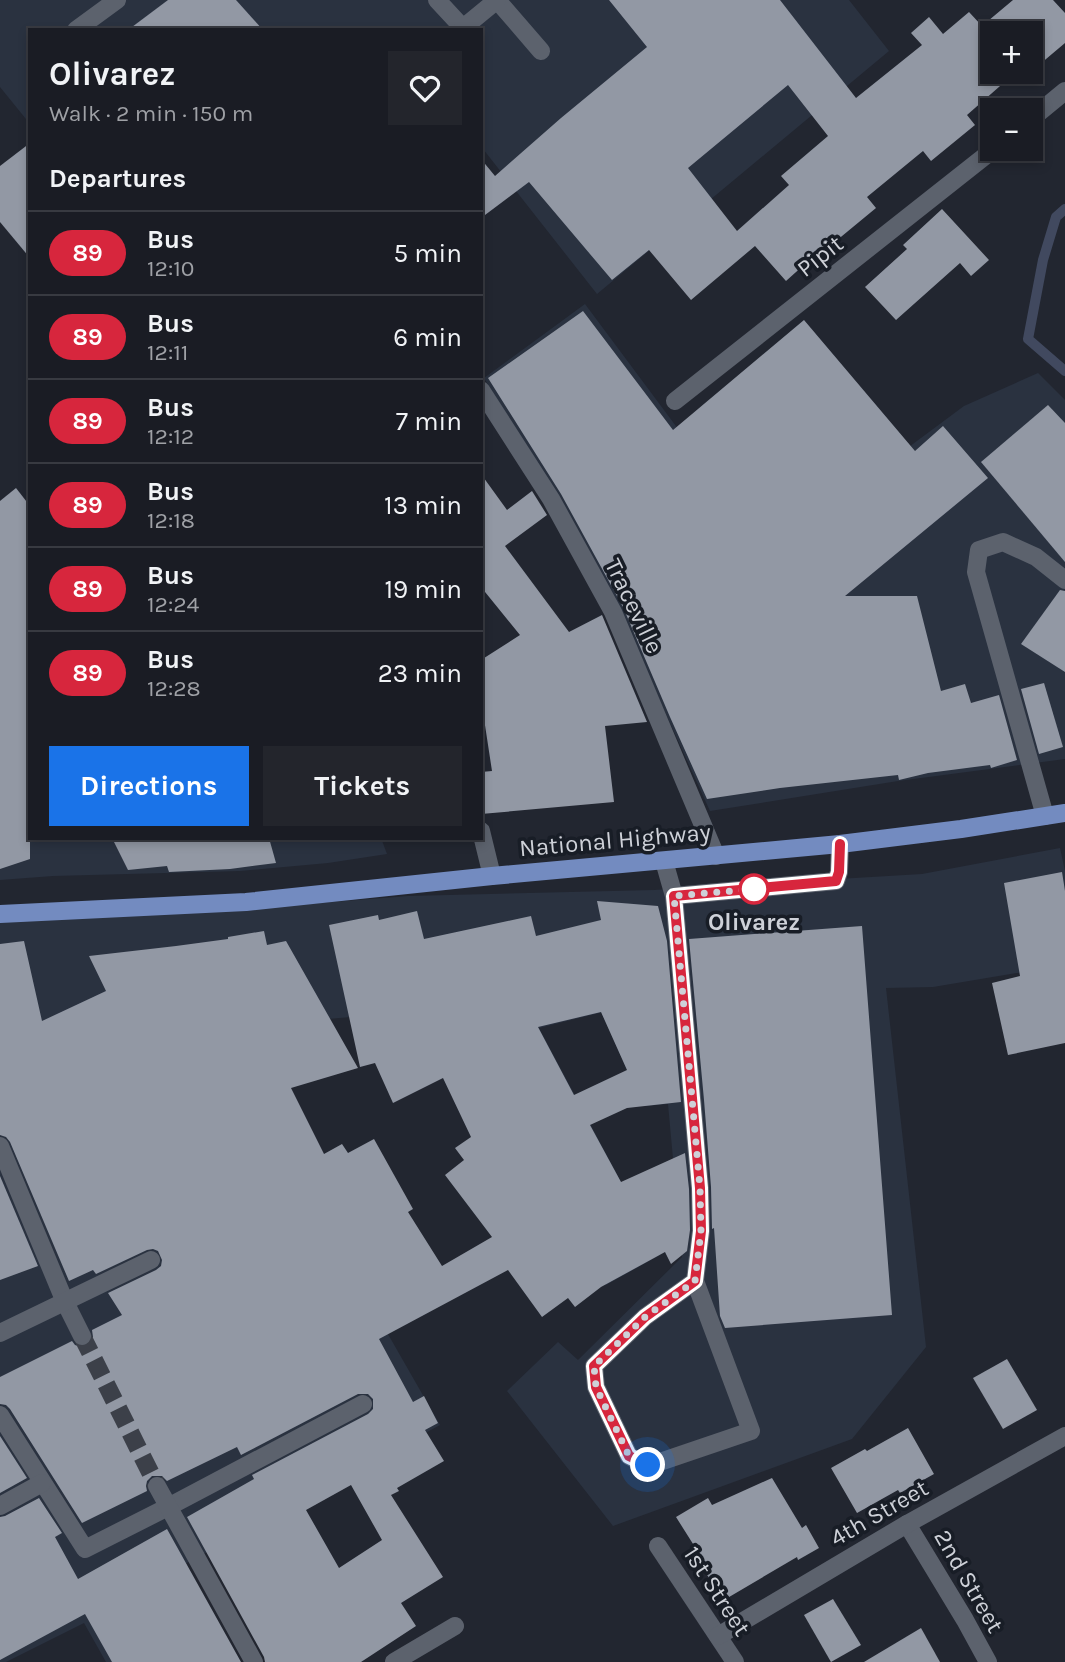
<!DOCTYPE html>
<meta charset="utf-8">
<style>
:root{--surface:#1a1c24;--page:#23252c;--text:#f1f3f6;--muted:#9fa1a6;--line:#383a41;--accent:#1a73e8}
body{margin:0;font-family:Karla,sans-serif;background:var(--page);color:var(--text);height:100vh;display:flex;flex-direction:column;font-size:26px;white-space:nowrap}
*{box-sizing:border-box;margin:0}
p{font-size:23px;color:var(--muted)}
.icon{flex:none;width:38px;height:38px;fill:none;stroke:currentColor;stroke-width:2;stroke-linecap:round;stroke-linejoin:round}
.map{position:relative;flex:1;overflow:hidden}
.drawer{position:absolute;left:28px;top:28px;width:455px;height:812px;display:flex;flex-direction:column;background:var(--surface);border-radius:0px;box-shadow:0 4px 10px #0003,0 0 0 2px var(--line)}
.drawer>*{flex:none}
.badge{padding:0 14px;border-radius:23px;font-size:24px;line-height:46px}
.fabs{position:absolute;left:980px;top:21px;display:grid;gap:14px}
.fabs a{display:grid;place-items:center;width:63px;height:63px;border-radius:0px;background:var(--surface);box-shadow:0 4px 10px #0003,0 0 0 2px var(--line);font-size:35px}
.you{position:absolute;width:35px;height:35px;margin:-18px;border:5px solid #fff;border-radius:50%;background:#1a73e8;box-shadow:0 0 0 10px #1a73e833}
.map>.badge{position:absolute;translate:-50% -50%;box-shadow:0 0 0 4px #fff}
h2{padding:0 21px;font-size:26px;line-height:63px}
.round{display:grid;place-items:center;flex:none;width:74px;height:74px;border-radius:0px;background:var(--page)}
.head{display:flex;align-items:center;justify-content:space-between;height:119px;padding:0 21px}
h1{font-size:33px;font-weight:700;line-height:52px}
.action{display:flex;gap:14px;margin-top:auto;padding:14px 21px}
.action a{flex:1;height:80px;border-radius:0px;background:var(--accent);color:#fff;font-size:28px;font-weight:700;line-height:80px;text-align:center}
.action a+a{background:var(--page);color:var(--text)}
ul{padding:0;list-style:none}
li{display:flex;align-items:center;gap:21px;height:84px;padding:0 21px;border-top:2px solid var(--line)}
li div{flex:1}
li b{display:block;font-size:26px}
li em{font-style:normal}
li .badge{min-width:77px;font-weight:700;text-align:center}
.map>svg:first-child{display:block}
.built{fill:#2a3240}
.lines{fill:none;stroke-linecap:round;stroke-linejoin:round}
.stream{stroke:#41495f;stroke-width:10}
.building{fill:#9298a4;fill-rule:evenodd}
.minor-tunnel{stroke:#3c4049;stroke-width:18;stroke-dasharray:18 9;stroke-linecap:butt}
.minor{stroke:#5c626d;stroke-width:18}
.major{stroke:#738bc0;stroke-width:18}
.line-casing{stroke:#fff;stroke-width:16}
.line{stroke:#d7263d;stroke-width:10}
.walk{stroke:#ced1d8;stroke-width:7;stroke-dasharray:0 12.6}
.stop-dot{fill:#fff;stroke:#d7263d;stroke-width:3.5}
.labels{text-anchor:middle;stroke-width:7;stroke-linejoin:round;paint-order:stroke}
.street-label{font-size:24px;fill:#ced1d8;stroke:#181d26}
.stop-label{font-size:24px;font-weight:bold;fill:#ced1d8;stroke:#181d26}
</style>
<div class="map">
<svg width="1065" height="1662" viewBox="0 0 1065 1662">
<rect width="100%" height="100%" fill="#222630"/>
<!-- built -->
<g class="built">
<polygon points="0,0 849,0 889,51 597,294 483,149 481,150 481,30 30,30 30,124 0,87"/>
<polygon points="585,304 769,551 964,406 1038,373 1065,400 1065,759 898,781 710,811 618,609 558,501 484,378"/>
<polygon points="0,827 30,838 381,838 387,854 328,863 240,871 53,876 0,880"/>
<polygon points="1060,848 1065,871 1065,965 933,987 886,988 926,1347 852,1439 613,1526 507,1391 558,1342 578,1360 682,1257 668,1104 646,1106 628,1072 602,1014 607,1011 539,1028 660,1255 606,1285 524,1173 463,1054 351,1017 257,1025 290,1163 440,1425 185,1564 164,1662 106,1662 84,1623 6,1662 0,1662 0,920 244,909 408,896 654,890 922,874"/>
</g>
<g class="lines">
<!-- stream -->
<polyline class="stream" points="1065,209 1056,217 1043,260 1028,339 1065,371"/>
</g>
<!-- building -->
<g class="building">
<polygon points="168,0 236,0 263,30 128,30"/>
<path d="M 609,0 L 780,0 L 856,98 L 922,45 L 911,33 L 929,17 L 943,34 L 969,12 L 982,26 L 1013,0 L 1053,0 L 1065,13 L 1065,43 L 1033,70 L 1031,68 L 1031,33 L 992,33 L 992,72 L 1016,72 L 967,115 L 975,125 L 931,161 L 923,151 L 867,197 L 876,208 L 836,241 L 834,238 L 786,281 L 755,246 L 691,300 L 649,250 L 612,280 L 529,182 L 481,218 L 481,159 L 495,176 L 561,118 L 647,47 ZM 788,85 L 828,136 L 781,176 L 789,185 L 737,231 L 688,168 Z"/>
<polygon points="30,143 30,258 0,222 0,166"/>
<polygon points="942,209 989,260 971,276 960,263 896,320 865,287 907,249 903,245"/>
<polygon points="583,311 673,430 804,320 915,451 943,426 988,478 845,596 917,596 941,691 965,684 971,703 999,695 1017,760 991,768 990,765 928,773 899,780 898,775 780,788 707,799 670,717 623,607 561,494 488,378"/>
<polygon points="1048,405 1065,423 1065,562 981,462"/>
<polygon points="481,474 507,510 532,491 547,515 505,546 569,632 602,615 647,722 605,726 614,802 481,814 481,772 492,771 481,699 481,660 520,635 481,587"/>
<polygon points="16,488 30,506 30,859 0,869 0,501"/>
<polygon points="1060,590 1065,591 1065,672 1021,644"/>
<polygon points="1044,683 1063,747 1039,754 1021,689"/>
<polygon points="112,838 269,838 276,863 230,869 169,872 167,866 128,870"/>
<polygon points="1062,872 1065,891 1065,1043 1008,1055 992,983 1020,976 1004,883"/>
<path d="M 597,901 L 658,906 L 667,941 L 681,1102 L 627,1108 L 590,1125 L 621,1182 L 685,1153 L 689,1189 L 690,1230 L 687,1251 L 671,1264 L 665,1252 L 601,1287 L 575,1307 L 568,1298 L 542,1317 L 508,1270 L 379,1339 L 413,1402 L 424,1396 L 438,1423 L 425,1430 L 444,1461 L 397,1488 L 399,1491 L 391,1495 L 443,1577 L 401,1603 L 416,1626 L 361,1662 L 265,1662 L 264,1657 L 187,1517 L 254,1479 L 252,1475 L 368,1414 L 373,1409 L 373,1399 L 368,1394 L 358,1394 L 241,1455 L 237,1447 L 167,1481 L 162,1476 L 152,1476 L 147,1481 L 146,1486 L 147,1491 L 82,1523 L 10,1409 L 6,1405 L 0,1404 L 0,1377 L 72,1341 L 75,1345 L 81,1347 L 88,1346 L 93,1337 L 92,1330 L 122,1315 L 108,1293 L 156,1270 L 161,1266 L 162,1260 L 158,1251 L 153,1249 L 147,1250 L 96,1274 L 93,1270 L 69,1281 L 10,1142 L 6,1137 L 0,1135 L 0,944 L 24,941 L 42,1021 L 106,991 L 89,956 L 176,946 L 228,939 L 228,937 L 264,931 L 267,945 L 286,941 L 358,1068 L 291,1088 L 324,1154 L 342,1144 L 348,1153 L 374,1139 L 413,1209 L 408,1212 L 442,1266 L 492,1237 L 445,1175 L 464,1160 L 455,1148 L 471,1137 L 443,1078 L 393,1103 L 375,1063 L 360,1067 L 329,925 L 378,915 L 379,920 L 417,911 L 424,939 L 531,916 L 536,936 L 601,920 ZM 601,1012 L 627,1070 L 574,1095 L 538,1027 ZM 351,1485 L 382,1540 L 339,1568 L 306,1510 Z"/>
<polygon points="862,926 892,1315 725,1328 720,1316 714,1228 712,1229 711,1187 704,1100 689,939"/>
<polygon points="0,1176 38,1266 0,1280"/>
<polygon points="1007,1359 1037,1410 1003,1429 973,1378"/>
<polygon points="908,1428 934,1474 900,1493 898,1490 857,1513 831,1468 865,1449 867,1451"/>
<polygon points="0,1436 27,1478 0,1493"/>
<polygon points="772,1478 802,1528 806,1525 819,1548 798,1560 797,1557 724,1600 695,1557 700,1555 676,1517 708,1498 712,1505"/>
<polygon points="39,1498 62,1533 55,1537 78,1579 167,1529 241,1662 112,1662 85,1614 0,1660 0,1517 5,1516"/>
<polygon points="833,1599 861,1645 831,1662 804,1615"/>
<polygon points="921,1628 940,1662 864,1662"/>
</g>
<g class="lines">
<!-- minor-tunnel -->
<polyline class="minor-tunnel" points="82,1336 157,1486"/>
<!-- minor -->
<g class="minor">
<polyline points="437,0 463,28 461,30"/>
<polyline points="497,0 541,51"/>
<polyline points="463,28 497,0"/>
<polyline points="76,30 117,0"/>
<polyline points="1031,119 1065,91"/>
<polyline points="481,390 551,499 613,612 716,856"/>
<polyline points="675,401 994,149"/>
<polyline points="1045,816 976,572 979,550 1003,542 1036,557 1065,580"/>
<polyline points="481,831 492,876"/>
<polyline points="664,861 674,896 700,1188 701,1231 695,1281 751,1431 648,1466 629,1456 596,1387 594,1366 645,1317 695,1281"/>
<polyline points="674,896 836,881 839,872 840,844"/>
<polyline points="0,1146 65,1302 82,1336"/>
<polyline points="0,1333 151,1260"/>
<polyline points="0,1415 85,1549 168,1507 363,1404"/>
<polyline points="157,1486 254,1662"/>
<polyline points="0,1506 42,1483"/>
<polyline points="907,1524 965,1620 988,1662"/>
<polyline points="658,1546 735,1662"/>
<polyline points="718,1636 907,1524 1065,1436"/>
<polyline points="394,1662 455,1626"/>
</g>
<!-- major -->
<polyline class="major" points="0,914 246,902 492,876 840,844 961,829 1065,813"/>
</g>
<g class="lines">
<!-- line casing -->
<g class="line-casing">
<polyline id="line" points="648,1465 629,1456 596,1387 594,1366 645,1317 695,1281 701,1231 700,1188 674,896 836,881 839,872 840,844"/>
</g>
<!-- line -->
<use href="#line" class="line"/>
<!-- walk -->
<polyline class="walk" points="648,1465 629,1456 596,1387 594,1366 645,1317 695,1281 701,1231 700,1188 674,896 754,889"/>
</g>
<!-- markers -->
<circle class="stop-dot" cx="754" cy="889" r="14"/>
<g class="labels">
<!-- street labels -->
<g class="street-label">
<text transform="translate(820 256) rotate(-38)" y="8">Pipit</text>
<text transform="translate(634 606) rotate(64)" y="8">Traceville</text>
<text transform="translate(615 840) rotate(-5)" y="8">National Highway</text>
<text transform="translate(879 1513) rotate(-30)" y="8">4th Street</text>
<text transform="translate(969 1581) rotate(60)" y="8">2nd Street</text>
<text transform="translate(717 1591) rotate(57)" y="8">1st Street</text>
</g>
<!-- stop labels -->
<g class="stop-label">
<text x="754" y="930">Olivarez</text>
</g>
</g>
</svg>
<div class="fabs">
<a>+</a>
<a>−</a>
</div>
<div class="you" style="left:648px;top:1465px"></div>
<section class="drawer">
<div class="head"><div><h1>Olivarez</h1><p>Walk · 2 min · 150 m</p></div><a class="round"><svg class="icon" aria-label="heart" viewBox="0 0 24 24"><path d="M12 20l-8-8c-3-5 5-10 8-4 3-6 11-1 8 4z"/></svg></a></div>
<h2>Departures</h2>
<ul>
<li><span class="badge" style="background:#d7263d;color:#fff">89</span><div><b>Bus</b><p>12:10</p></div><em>5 min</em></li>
<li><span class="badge" style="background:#d7263d;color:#fff">89</span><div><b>Bus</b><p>12:11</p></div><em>6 min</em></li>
<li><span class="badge" style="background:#d7263d;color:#fff">89</span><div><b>Bus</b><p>12:12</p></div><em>7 min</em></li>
<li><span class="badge" style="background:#d7263d;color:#fff">89</span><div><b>Bus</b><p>12:18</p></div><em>13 min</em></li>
<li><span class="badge" style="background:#d7263d;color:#fff">89</span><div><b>Bus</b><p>12:24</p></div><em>19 min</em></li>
<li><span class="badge" style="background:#d7263d;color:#fff">89</span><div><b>Bus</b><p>12:28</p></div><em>23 min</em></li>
</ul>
<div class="action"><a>Directions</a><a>Tickets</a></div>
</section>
</div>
